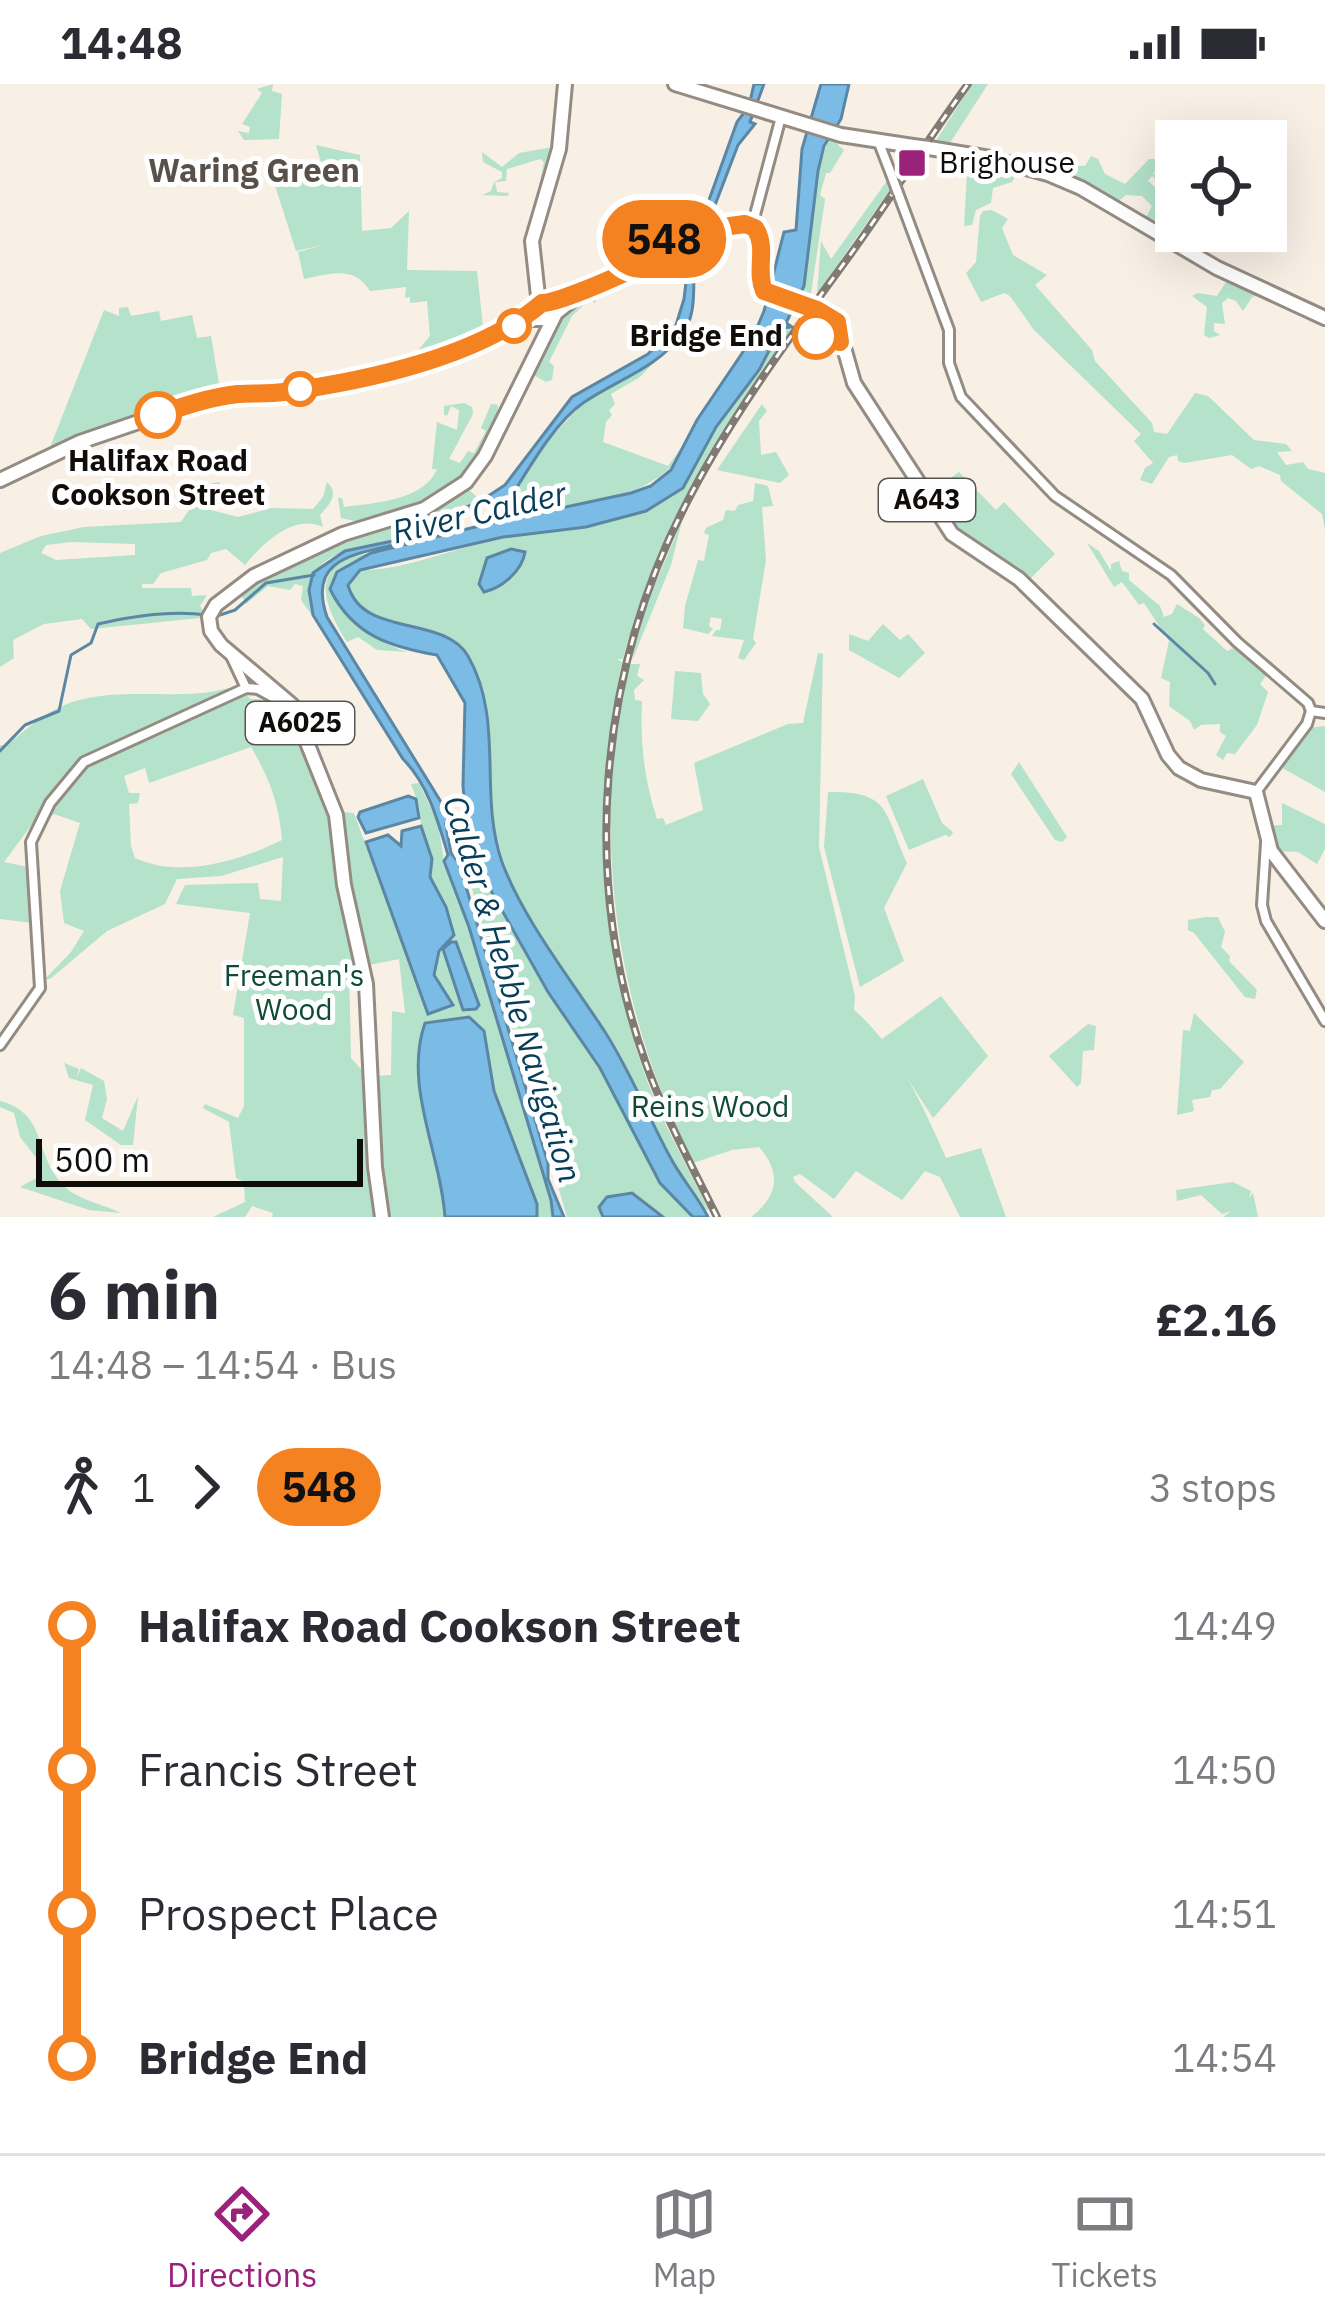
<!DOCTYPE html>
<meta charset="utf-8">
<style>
:root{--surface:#fff;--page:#f7f7f7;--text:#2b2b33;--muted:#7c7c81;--line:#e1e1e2;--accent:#9a227b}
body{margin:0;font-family:"IBM Plex Sans",sans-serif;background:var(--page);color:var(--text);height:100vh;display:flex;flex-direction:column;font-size:45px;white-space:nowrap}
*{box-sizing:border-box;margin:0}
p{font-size:39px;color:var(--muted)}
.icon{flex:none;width:66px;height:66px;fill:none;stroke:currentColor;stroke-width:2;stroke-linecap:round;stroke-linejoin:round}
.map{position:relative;height:1133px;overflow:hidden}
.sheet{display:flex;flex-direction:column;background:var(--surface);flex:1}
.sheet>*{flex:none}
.badge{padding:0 24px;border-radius:39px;font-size:42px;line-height:78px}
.fabs{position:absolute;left:1155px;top:36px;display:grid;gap:24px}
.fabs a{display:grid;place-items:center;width:132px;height:132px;border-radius:0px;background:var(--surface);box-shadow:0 12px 48px #0002;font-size:60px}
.scale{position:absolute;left:36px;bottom:30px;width:327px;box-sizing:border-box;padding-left:12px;border:6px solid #0f0c09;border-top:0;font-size:33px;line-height:42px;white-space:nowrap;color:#0f0c09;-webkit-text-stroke:9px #fefefe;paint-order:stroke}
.map>.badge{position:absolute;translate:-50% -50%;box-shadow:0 0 0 6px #fff}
.legs{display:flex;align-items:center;gap:18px;height:132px;padding:0 48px;font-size:39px}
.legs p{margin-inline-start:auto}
.overview{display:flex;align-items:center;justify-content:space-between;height:204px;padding:0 48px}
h1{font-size:66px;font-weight:700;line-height:90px}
ul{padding:0 48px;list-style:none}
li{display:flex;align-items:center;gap:42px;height:144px;font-size:45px}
li i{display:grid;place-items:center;width:18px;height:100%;margin:0 15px;background:currentColor}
li i::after{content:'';width:30px;height:30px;margin:-15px;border:9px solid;border-radius:50%;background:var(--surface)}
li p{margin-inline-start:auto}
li:first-child i{background:linear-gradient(#0000 50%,currentColor 0)}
li:last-child i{background:linear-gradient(currentColor 50%,#0000 0)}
.status{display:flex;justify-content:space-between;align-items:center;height:84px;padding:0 60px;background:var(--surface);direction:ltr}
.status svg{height:33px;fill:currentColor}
.tab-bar{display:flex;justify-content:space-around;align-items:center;height:168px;border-top:3px solid var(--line);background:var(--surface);font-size:33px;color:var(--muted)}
.tab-bar a{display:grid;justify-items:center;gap:6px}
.tab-bar .on{color:var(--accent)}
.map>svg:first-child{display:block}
.green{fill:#b4e2cb;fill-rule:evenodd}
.water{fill:#7bbce6;stroke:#5b87a4;stroke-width:3}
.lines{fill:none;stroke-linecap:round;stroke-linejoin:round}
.stream{stroke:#5b87a4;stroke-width:3}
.minor-casing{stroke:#948c83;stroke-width:14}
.major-casing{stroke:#948c83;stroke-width:18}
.minor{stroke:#fff;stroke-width:8}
.major{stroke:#fff;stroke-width:12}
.rail-casing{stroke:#807a73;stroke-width:8}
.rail{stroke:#fefefe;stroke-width:3;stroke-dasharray:9;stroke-linecap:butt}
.minor-bridge-casing{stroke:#948c83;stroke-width:14;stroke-linecap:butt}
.major-bridge-casing{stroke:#948c83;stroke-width:18;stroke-linecap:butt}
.minor-bridge{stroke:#fff;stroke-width:8}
.major-bridge{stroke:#fff;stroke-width:12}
.line-1-casing{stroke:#fff;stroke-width:27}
.line-1{stroke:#f58220;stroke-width:18}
.poi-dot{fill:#9a227b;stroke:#fefefe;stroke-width:4.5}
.stop-1-dot{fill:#fff;stroke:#f58220;stroke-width:6}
.labels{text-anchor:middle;stroke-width:10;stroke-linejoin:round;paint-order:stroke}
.shield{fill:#fefefe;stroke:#575552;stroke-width:3}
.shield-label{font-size:27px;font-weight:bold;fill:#0f0c09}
.poi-label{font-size:30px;fill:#0f0c09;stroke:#fefefe;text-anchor:start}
.stop-label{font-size:30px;font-weight:bold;fill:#0f0c09;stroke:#fefefe;text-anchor:end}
.park-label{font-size:30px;fill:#0e4a34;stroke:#fefefe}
.neighbourhood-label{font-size:33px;font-weight:bold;fill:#595149;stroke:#fefefe}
.water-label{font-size:33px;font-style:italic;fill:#063d59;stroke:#fefefe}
</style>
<div class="status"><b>14:48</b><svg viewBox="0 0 49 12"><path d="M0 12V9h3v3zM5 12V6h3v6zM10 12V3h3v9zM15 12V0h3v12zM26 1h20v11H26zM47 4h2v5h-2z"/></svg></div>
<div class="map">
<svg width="1325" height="1133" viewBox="0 0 1325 1133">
<rect width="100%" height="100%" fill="#f8efe5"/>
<!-- green -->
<g class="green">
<polygon points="273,0 272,7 282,10 279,55 244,56 238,47 249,49 250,43 242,40 262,9 257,5"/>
<polygon points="972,0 988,0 948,62 934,60"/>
<path d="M 831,53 L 840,56 L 838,61 L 844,66 L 830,89 L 826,89 L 820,111 L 825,115 L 810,216 L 799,209 C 807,196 806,180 807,164 C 809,141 819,69 831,53 Z"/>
<path d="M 316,61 L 360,71 L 362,147 L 391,144 L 409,127 L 407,186 L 477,187 L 484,252 L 419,273 L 419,265 L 430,252 L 427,217 L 410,219 L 410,213 L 405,214 L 406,203 L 370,207 C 355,183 336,188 304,195 L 298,168 L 323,161 L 296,167 L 270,86 L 276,80 L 284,93 L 321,79 Z"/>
<polygon points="553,63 542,114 537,113 544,78 540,75 507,85 506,97 495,98 497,108 509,109 508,112 482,111 491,107 494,98 502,94 502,88 483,78 482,68 502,83 519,69"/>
<polygon points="1091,72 1098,75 1105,90 1125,100 1149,75 1155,75 1158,80 1153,91 1176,81 1176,91 1159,97 1152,92 1148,97 1174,120 1156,145 1144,137 1152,122 1142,112 1126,111 1115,120 1063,91 1064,81 1085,82"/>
<polygon points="988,76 1020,82 1012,98 993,104 991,119 976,126 972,141 964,142 967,90 985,92"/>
<polygon points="889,94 892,103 817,210 821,157 831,175"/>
<polygon points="992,126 1008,135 1002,144 1013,171 1047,191 1035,201 1092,266 1095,277 1152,339 1154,348 1167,350 1195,309 1208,312 1254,356 1286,360 1292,367 1277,368 1286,381 1303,378 1308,385 1325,389 1325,446 1322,430 1281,397 1280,391 1259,382 1251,385 1232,371 1184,379 1178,377 1177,371 1169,373 1152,400 1140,396 1145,384 1153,379 1134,357 1141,350 1034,246 1010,212 1004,209 981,218 966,189 976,178 980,132 983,127"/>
<polygon points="1230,192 1265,210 1252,213 1243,227 1236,217 1228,214 1222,219 1225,240 1214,239 1214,247 1220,251 1209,254 1204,251 1207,223 1192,212 1198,209 1217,212"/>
<path d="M 602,204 L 595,219 L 589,216 L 572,232 L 549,278 L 554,282 L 552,296 L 546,298 L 532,290 C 552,247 559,228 602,204 Z"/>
<polygon points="128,223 131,232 159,227 161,237 192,231 197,254 211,252 220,306 91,347 49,366 104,226 119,232 119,224"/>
<path d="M 784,241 L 791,244 L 784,258 C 714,361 654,453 623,575 L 617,575 L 622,578 C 593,720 598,863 648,999 C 664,1042 688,1083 708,1125 L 705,1127 C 695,1108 681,1092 670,1074 C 648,1034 632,991 608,952 C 575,900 527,848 508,789 C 502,773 495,752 491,731 C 481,674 503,629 467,571 C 442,530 362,554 348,501 L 360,486 C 404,487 454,464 497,455 C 562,440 627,446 683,404 L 716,343 L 759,286 Z"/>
<path d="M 661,271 L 640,293 L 611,310 L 615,320 L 609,326 L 612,331 L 606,338 L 603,358 L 668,382 L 679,367 L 682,369 C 650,419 568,422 513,434 L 509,416 L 546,359 L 582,320 Z"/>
<path d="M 464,319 L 472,323 L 473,330 L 449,375 L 460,379 L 468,367 L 474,369 L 486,347 L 481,344 L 491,320 L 498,321 L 497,333 L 501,335 L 470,390 L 434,415 L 363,439 L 341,434 L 338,414 L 342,414 L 344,423 C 373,419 424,417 437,385 L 432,385 L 437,338 L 457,346 L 459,326 L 451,322 L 447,332 L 444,330 L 444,322 Z"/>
<polygon points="762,320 767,327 759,337 761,371 776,368 789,391 780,399 717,386"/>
<path d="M 959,388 L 996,426 L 1004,418 L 1055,470 L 1028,497 C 987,472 957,449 930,409 Z"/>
<path d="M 220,398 L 220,404 L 206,405 L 203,413 L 207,425 L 238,433 L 272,424 L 313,425 L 323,413 L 327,398 C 340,410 329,421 320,431 L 323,443 C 294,429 263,459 245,481 L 226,465 L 211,469 L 207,476 L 161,489 L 153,500 L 142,500 L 142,504 L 191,504 L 192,512 L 207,511 L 200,522 L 204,528 L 201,534 L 91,545 L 82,535 L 44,540 L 13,556 L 14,574 L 0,583 L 0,469 L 41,452 L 84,443 L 181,438 L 191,423 L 195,402 ZM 71,458 L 135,460 L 135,471 L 56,476 L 41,469 L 46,461 Z"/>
<polygon points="755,399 768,402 773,422 762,423 766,476 753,555 756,559 744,576 738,574 744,556 712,552 716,546 720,546 722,535 711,533 709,542 713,545 708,550 683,544 685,522 698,476 704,477 709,451 704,449 706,444 723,436 726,426 735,427 738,421 753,417"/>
<path d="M 469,406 L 477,413 L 474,421 C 449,427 430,444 405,453 C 356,471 302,457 312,531 L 301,516 L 303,502 L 295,500 L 290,506 L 268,502 L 246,520 L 239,507 L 244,503 L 340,456 Z"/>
<polygon points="682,437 671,481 632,577 641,533"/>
<polygon points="1087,459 1099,467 1111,487 1111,480 1119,477 1122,487 1129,489 1129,496 1160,522 1164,533 1172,530 1177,520 1199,534 1205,541 1203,545 1227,567 1233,564 1268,589 1260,600 1268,608 1257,641 1235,670 1227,669 1223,676 1216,671 1226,652 1220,648 1220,640 1201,641 1194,646 1190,637 1169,622 1170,598 1161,594 1169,557 1144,519 1139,521 1122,498 1114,503"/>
<path d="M 371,469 L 348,480 L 330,506 C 344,534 377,559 408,568 L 377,566 L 358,553 L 347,558 C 322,518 308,478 371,469 Z"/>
<polygon points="883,540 900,556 908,550 925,569 899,594 849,566 849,550 868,557"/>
<path d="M 818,569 L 823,570 L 819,763 L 855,912 L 854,926 C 896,961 924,1024 946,1074 L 981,1064 L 1006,1133 L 960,1133 L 940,1093 L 925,1087 L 902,1116 L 856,1087 L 834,1115 L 800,1090 L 793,1093 L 795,1098 L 833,1133 L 751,1133 C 778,1112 782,1089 759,1063 L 732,1066 L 693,1079 C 614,921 591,753 628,580 L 640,580 L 637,592 L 644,596 L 634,606 L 635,616 L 642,617 C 640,659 644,695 657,735 L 663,734 L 666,741 L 703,726 L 694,679 L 788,640 L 803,639 Z"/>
<polygon points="675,587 701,589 703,610 710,620 698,637 671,635"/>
<path d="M 229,604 L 235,606 L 76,681 L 4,778 L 28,783 L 33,839 L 0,835 L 0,661 L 6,661 C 23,649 41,631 60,623 C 113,599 174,619 229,604 Z"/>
<path d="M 246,609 L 250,615 C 302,612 314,687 330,727 L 354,729 L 428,930 L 442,923 L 441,900 L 434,891 L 439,867 L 446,857 L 446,823 L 430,792 L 432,775 L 423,757 L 419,722 L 411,700 L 419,699 L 438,739 L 444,777 L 469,843 L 551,1117 L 553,1133 L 537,1133 L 537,1120 L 494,1007 L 484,947 L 469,933 L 426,939 C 402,1001 441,1070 445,1133 L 385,1133 L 375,992 L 391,991 L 392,927 L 405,929 L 399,875 L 349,885 L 351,974 L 368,993 L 378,1133 L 260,1133 L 272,1133 L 273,1129 L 252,1122 L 245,1133 L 213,1133 L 245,1118 L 244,1098 L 236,1094 L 229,1038 L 203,1024 L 205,1020 L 238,1034 L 244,1022 L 244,934 L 233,931 L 250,829 L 176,820 L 185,801 L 258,799 L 260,815 L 281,817 L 283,773 L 221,792 L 177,795 L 165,820 L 107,847 L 50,895 L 45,895 L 71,868 L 84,847 L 64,839 L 60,807 L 80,739 L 54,730 L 43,738 C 71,683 97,676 150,652 L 156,653 ZM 251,663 C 270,695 279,720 282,756 C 240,777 180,795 135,774 L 131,762 L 129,720 L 138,719 L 140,709 L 129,709 L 124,692 L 145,684 L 149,699 Z"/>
<polygon points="1325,642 1325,708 1279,682 1306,644"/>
<polygon points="1019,678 1067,753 1062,758 1055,756 1011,690"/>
<polygon points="923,695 942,739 953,748 950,753 945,751 909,766 886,712"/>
<path d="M 828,708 C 891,707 884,728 907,779 L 884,824 L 904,877 L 860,903 L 824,763 Z"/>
<polygon points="1282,719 1325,740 1325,765 1317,780 1298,768 1274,767 1266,742 1282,741"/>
<polygon points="454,755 456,759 462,755 468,763 531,880 600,984 660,1099 693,1133 567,1133 460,763 454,763"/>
<polygon points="1206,833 1218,833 1225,848 1221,863 1230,872 1229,877 1257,906 1255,915 1245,913 1194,849 1188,846 1188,836"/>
<polygon points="941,912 988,972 933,1034 882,955"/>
<polygon points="1194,929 1244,978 1220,1005 1212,1006 1210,1013 1192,1016 1194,1027 1177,1031 1183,946 1190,947"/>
<polygon points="1088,940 1096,942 1094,966 1083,967 1081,999 1077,1003 1049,972"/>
<polygon points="64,979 79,985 76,995 81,984 104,997 107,1015 102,1034 123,1047 138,1012 133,1061 121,1061 85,1036 93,1001 69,994"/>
<path d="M 0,1017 C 42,1028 35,1059 55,1091 C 70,1116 99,1118 121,1129 L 89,1126 L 20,1103 L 40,1092 L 41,1080 L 20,1053 L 14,1029 L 0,1023 Z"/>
<polygon points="1233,1098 1251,1107 1249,1114 1253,1109 1258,1133 1223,1133 1231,1127 1222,1130 1201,1111 1177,1117 1176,1106"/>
</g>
<!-- water -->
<g class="water">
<path d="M 754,0 L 764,0 L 750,38 L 755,40 L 738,61 L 707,142 C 682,171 705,218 683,249 C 658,284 616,296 583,319 C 554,339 528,386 509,416 C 503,417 497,415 491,416 C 484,417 436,447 424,452 C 381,471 302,461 327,533 L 462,752 L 446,741 L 451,769 L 459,779 L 548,1079 L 548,1095 L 564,1133 L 553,1133 L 551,1116 L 469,843 L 444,777 L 448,771 C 438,737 428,700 403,675 L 313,531 L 309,506 L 313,489 L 345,467 L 402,455 L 443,436 L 454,426 L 476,420 L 505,401 L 572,313 L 648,270 L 676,241 L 684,215 L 692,149 L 700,141 L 737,38 L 749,22 Z"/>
<path d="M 821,0 L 849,0 L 841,35 L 824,62 L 818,87 L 804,202 L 786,239 L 792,243 L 781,244 L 759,286 L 716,343 L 683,404 L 646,427 L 586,443 L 503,453 L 360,486 L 348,501 C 362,554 443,530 468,572 C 505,637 478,710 502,778 C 523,835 570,894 605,948 C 630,987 647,1030 669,1071 C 680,1093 697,1111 708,1133 L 693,1133 L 660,1099 L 600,984 L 548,908 L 477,782 L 468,763 L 463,701 L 465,619 L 437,571 C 391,563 353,552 330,505 L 337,488 L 371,469 L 491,439 L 631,409 L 651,402 L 671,386 L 697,336 L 753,253 L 764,227 L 784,148 L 796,146 L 802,65 Z"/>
<path d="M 511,465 L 525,468 C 522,487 502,504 484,508 L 479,500 L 487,474 Z"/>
<polygon points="408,712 416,715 419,734 366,749 358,733 360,728"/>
<polygon points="421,742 432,775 430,793 446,823 454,851 439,867 434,891 453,921 428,930 366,758 388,751 401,762 402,747"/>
<polygon points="451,858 456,858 479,921 476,925 463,926 443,865"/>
<path d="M 469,933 L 484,947 L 494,1007 L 537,1120 L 537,1133 L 445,1133 C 441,1070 403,1002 425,939 Z"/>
<polygon points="632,1109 663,1133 603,1133 599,1123 607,1113"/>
</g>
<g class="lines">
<!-- stream -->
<g class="stream">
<polyline points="217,532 235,526 266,499 314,491"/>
<polyline points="1154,540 1208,589 1215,600"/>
<path d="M 0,667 L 25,641 L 59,627 L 71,571 L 91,559 L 98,540 C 132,532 172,526 207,531"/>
</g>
<!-- minor casing -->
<g class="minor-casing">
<g id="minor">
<polyline points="879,59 891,90"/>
<polyline points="898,109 949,246 949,279 961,313 1055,412 1171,491 1237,558 1308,619 1311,627"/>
<polyline points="752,142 781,33"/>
<polyline points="246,604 258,605 278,616"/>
<polyline points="1311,627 1325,629"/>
<polyline points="1256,708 1307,640 1311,627"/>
<polyline points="1266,759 1262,821 1266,837 1325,937"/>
<polyline points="0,961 40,904 31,758 50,719 84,678 246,604 231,572"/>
</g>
</g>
<!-- major casing -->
<g class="major-casing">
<g id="major">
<polyline points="675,0 841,51 913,62"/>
<polyline points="929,64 990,74 1048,90 1081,104 1217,184 1325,234"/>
<polyline points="539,221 532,157 559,65 565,0"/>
<path d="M 515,242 L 542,219 C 556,220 647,182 657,170 C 665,159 666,146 676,136 L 708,145 L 752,142 C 770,161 756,185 764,207 L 816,226 L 837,239 L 854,299 L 952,450 L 1019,495 L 1142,615 L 1168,671 L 1179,684 L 1201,696 L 1256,708 L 1271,767 L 1325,837"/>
<polyline points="0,396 80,358 194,319 240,310 285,308 368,291 447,271 529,235 553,235"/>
<polyline points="382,1133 375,1083 366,900 344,801 336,731 292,621 221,561 211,547 209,533 216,521 254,492 343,450 424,425 466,398 485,372 556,229 571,217"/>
</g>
</g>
<!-- minor -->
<use href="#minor" class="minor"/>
<!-- major -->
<use href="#major" class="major"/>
<!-- rail casing -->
<g class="rail-casing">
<path id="rail" d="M 717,1133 C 692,1082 664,1031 645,977 C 581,796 598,591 685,422 C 731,331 795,247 855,164 C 893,110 929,54 968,0"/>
</g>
<!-- rail -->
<use href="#rail" class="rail"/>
<!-- minor-bridge casing -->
<g class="minor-bridge-casing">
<polyline id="minor-bridge" points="891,90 898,109"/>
</g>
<!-- major-bridge casing -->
<g class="major-bridge-casing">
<polyline id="major-bridge" points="913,62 929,64"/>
</g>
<!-- minor-bridge -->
<use href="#minor-bridge" class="minor-bridge"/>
<!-- major-bridge -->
<use href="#major-bridge" class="major-bridge"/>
</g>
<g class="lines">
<!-- line-1 casing -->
<g class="line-1-casing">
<path id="line-1" d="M 158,331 C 184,322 210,313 238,310 C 253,309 269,310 284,308 C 365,297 479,273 542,219 C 556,220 647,182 657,170 C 665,159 666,146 676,136 L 708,145 L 745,140 L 755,144 C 768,164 755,186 764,207 L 817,226 L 837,238 L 840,258 L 816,252"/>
</g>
<!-- line-1 -->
<use href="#line-1" class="line-1"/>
</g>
<!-- markers -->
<rect class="poi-dot" x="897" y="64" width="30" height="30" rx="6"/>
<g class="stop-1-dot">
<circle cx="514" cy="242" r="15"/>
<circle cx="816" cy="252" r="21"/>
<circle cx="300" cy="305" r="15"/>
<circle cx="158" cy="331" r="21"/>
</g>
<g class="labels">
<!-- shield labels -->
<g class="shield">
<rect x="879" y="395" width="96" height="42" rx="9"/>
<rect x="246" y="618" width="108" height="42" rx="9"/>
</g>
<g class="shield-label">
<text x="927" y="425">A643</text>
<text x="300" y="648">A6025</text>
</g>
<!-- poi labels -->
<g class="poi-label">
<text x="939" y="89">Brighouse</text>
</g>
<!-- stop labels -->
<g class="stop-label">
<text x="783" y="262">Bridge End</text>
<text x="158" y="387" text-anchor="middle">Halifax Road<tspan x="158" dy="34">Cookson Street</tspan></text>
</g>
<!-- park labels -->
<g class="park-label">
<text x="294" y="902">Freeman's<tspan x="294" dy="34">Wood</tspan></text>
<text x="710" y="1033">Reins Wood</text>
</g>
<!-- neighbourhood labels -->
<g class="neighbourhood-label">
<text x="254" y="98">Waring Green</text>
</g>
<!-- water labels -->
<g class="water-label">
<text transform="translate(479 428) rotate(-13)" y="12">River Calder</text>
<text transform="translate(513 905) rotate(73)" y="12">Calder &amp; Hebble Navigation</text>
</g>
</g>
</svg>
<div class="fabs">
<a><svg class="icon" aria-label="locate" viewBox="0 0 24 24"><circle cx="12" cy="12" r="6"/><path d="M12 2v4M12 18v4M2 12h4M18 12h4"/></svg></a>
</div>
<div class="scale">500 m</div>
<b class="badge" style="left:664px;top:155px;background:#f58220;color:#111">548</b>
</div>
<section class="sheet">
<div class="overview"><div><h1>6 min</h1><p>14:48 – 14:54 · Bus</p></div><b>£2.16</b></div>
<div class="legs"><svg class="icon" aria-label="walk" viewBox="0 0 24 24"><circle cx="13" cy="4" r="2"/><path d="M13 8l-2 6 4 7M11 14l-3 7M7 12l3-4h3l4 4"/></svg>1<svg class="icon" aria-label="forward" viewBox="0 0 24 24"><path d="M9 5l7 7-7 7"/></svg><b class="badge" style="background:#f58220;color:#111">548</b><p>3 stops</p></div>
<ul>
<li><i style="color:#f58220"></i><b>Halifax Road Cookson Street</b><p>14:49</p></li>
<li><i style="color:#f58220"></i><span>Francis Street</span><p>14:50</p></li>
<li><i style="color:#f58220"></i><span>Prospect Place</span><p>14:51</p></li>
<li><i style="color:#f58220"></i><b>Bridge End</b><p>14:54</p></li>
</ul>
</section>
<nav class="tab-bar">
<a class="on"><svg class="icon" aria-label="directions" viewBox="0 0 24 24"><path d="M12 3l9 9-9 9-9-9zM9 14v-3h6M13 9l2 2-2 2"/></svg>Directions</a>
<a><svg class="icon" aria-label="map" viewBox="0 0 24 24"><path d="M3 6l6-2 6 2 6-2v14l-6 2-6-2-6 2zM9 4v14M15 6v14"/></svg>Map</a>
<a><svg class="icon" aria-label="tickets" viewBox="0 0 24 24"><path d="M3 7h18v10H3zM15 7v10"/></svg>Tickets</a>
</nav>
